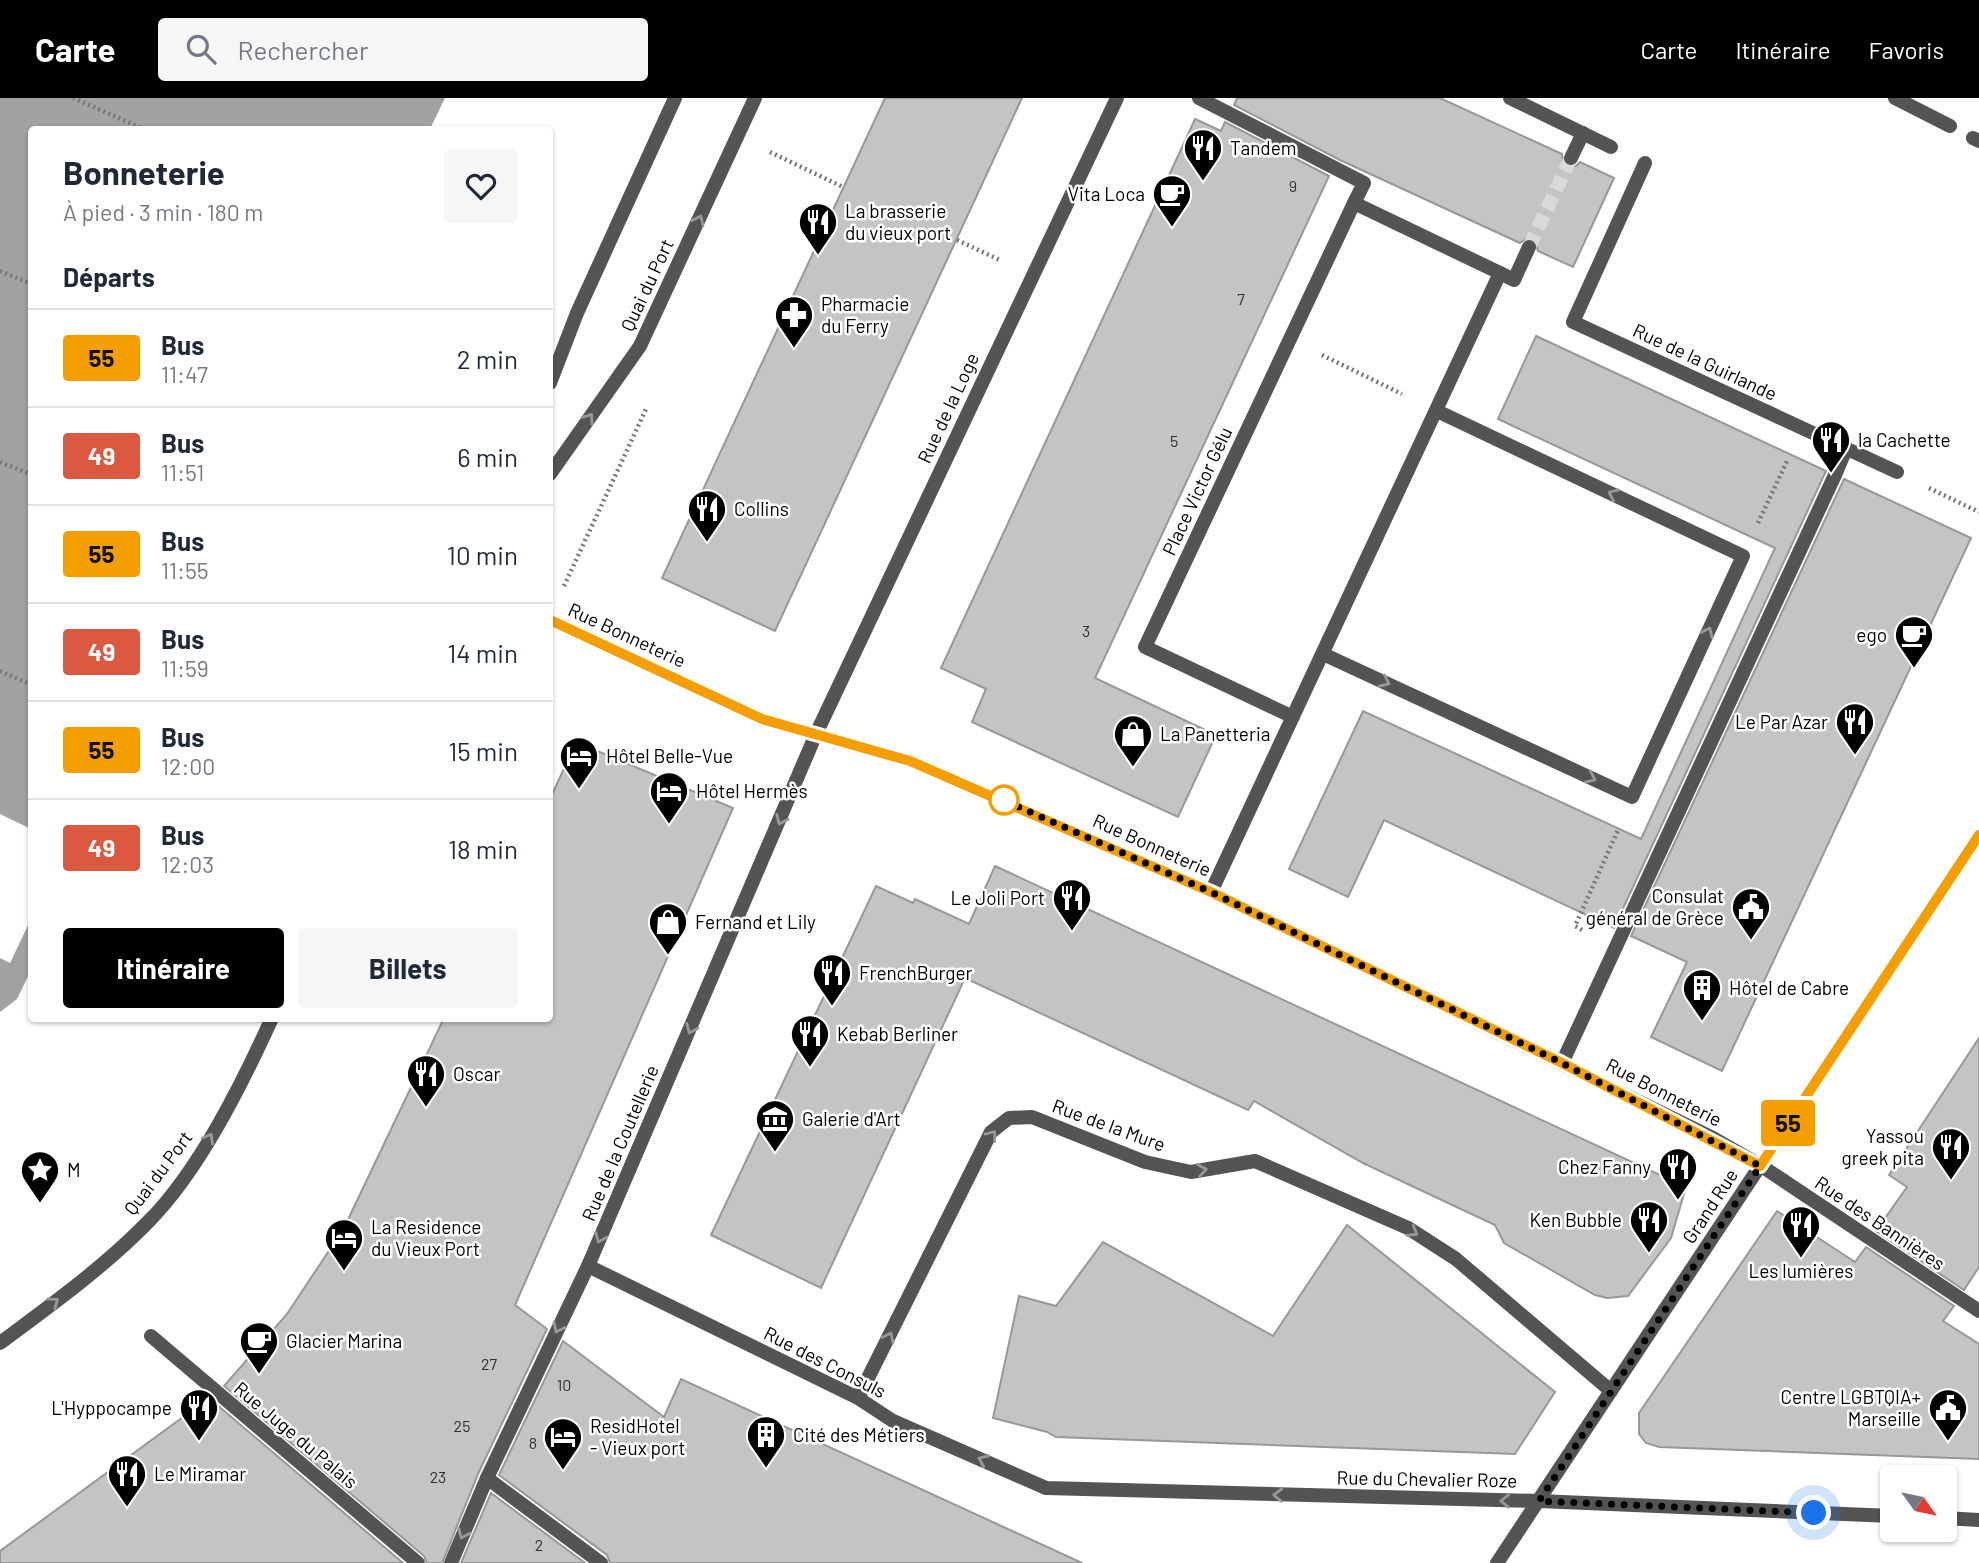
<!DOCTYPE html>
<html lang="fr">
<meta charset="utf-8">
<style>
:root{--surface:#fff;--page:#f6f6f7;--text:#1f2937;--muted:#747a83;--line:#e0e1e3;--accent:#000}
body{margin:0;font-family:Barlow,sans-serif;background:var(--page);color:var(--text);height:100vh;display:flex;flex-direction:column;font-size:26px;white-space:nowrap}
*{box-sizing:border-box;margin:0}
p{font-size:23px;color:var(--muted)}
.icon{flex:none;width:38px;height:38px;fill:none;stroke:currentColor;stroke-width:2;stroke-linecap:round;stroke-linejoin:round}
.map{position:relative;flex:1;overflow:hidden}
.details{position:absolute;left:28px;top:28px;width:525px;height:896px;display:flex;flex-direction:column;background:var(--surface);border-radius:7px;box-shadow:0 2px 5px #0004}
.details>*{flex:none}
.badge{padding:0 14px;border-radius:5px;font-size:24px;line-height:46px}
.needle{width:46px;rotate:123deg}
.controls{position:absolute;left:1880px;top:1367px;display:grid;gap:14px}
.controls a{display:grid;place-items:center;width:77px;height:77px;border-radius:7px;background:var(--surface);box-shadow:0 2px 5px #0004;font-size:35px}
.you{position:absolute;width:35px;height:35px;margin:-18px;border:5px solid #fff;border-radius:50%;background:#1a73e8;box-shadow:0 0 0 10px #1a73e833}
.map>.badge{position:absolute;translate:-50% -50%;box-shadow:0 0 0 4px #fff}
h2{padding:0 35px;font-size:26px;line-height:63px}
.round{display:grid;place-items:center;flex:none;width:74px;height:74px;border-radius:7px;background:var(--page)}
.headline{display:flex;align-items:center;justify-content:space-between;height:119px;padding:0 35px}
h1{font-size:33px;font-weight:700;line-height:52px}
.action{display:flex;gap:14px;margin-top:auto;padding:14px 35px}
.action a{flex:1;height:80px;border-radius:7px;background:var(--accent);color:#fff;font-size:28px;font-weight:700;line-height:80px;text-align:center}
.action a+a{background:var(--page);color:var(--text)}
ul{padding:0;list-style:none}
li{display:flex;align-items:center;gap:21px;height:98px;padding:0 35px;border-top:2px solid var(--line)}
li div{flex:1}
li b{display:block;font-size:26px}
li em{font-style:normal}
li .badge{min-width:77px;font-weight:700;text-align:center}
header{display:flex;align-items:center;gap:42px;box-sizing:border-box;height:98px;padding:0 35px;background:var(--accent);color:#fff}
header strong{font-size:33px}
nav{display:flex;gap:38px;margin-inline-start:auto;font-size:24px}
.search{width:490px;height:63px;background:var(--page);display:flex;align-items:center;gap:18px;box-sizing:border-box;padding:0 24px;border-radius:7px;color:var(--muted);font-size:26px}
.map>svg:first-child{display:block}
.water{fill:#a2a2a2}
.pier{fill:#fff}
.building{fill:#c4c4c4;stroke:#989898;stroke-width:2}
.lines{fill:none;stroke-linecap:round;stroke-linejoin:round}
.pedestrian-tunnel{stroke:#d9d9d9;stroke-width:14;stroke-dasharray:14 7;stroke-linecap:butt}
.path{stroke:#767676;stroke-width:4.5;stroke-dasharray:2 3.5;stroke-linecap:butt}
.service{stroke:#545454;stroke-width:14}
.pedestrian{stroke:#545454;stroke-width:14}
.minor{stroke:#545454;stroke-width:14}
.oneway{stroke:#989898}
.line-casing{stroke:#fff;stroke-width:16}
.line{stroke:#f49e00;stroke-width:10}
.walk{stroke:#000;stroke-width:7;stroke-dasharray:0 12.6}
.stop-dot{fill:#fff;stroke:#f49e00;stroke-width:3.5}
.labels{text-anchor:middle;stroke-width:5;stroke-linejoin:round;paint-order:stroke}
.number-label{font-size:16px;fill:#313131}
.poi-label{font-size:19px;fill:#000;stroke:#fff;text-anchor:start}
.street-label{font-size:19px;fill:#000;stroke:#fff}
</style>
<header>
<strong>Carte</strong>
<div class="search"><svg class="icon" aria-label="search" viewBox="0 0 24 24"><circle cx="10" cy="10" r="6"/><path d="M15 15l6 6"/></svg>Rechercher</div>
<nav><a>Carte</a><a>Itinéraire</a><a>Favoris</a></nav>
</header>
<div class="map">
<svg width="1979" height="1465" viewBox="0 0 1979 1465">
<rect width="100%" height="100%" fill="#fff"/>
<!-- water -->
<polygon class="water" points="0,0 445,0 430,31 32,32 32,870 17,901 0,914"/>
<!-- pier -->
<polygon class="pier" points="0,716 31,731 31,821 10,865 0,860"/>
<!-- building -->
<g class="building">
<polygon points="885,0 1022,0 775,533 662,480"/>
<polygon points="1237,0 1440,0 1562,56 1563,65 1567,69 1576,68 1580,64 1614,80 1573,169 1538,153 1534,141 1527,140 1520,145 1340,62 1234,7"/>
<polygon points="1195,21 1221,33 1225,24 1329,78 1095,580 1216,637 1178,719 972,624 986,591 941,570"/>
<polygon points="1536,238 1826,373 1614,830 1384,722 1348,799 1289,771 1363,613 1641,741 1775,450 1498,321"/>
<polygon points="1844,381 1971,440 1722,973 1651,939 1687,864 1631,838"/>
<polygon points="576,644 733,710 515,1207 547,1231 478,1376 442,1465 427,1465 424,1458 224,1288 287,1216 344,1130 444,920 550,920 550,701"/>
<polygon points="995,768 1686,1089 1671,1140 1628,1198 1607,1200 1595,1197 1504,1145 1495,1127 1363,1065 1254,1003 1248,1012 965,880 821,1190 711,1137 876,788 913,805 915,801 969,826"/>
<polygon points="1979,940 1979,1169 1964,1192 1876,1133 1907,1089 1889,1077"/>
<polygon points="1777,1113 1855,1164 1866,1149 1954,1208 1943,1223 1979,1246 1979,1361 1659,1349 1646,1345 1639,1336 1639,1315"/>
<polygon points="1347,1127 1555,1294 1515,1356 1056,1339 1047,1334 993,1320 1019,1198 1056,1208 1103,1144 1273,1238"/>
<polygon points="563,1243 664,1319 681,1281 1082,1465 610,1465 607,1457 499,1377"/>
<polygon points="209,1300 403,1465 0,1465 0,1453"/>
<polygon points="491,1395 585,1465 461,1465"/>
</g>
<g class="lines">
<!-- pedestrian-tunnel -->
<polyline class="pedestrian-tunnel" points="1529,149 1571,60"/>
<!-- path -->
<g class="path">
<polyline points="73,0 146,32"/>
<polyline points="770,54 843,89"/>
<polyline points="957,142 1000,162"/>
<polyline points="0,173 32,186"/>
<polyline points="1322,257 1402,296"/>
<polyline points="0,364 32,377"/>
<polyline points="1929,390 1979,414"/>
<polyline points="1758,425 1787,363"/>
<polyline points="564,488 647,309"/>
<polyline points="0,573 32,587"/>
<polyline points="1582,832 1575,828 1618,732"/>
</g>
<!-- service -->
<g class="service">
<polyline points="550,285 577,215 675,0"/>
<polyline points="1562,965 1835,377"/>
</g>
<!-- pedestrian -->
<g class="pedestrian">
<polyline points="1199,0 1364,85 1354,105"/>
<polyline points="1510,0 1611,49"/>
<polyline points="1895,0 1950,28"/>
<polyline points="1973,40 1979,43"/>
<polyline points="1571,60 1583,35"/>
<polyline points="1645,65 1573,224 1897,374"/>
<polyline points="1500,175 1514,182 1529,149"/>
<polyline points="1835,377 1846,351"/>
<polyline points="151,1238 418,1465"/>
</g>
<!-- minor -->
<g class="minor">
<polyline points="550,376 640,248 755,0"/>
<polyline points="550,522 762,621 910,663 1211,794 1713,1040 1760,1067 1979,1213"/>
<polyline points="1323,556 1632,699 1743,458 1437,313"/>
<polyline points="1211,794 1500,175 1354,105 1145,549 1293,619"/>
<polyline points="588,1168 858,1300 893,1323 1046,1390 1539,1403 1892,1418"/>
<path d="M 0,1245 C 51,1207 103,1170 148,1124 C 199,1073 242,986 272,920"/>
<polyline points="858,1300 991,1034 1009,1020 1032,1019 1145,1064 1191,1074 1255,1063 1408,1130 1456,1161 1611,1293"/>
<polyline points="487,1380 601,1465"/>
<polyline points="1944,1420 1979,1422"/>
<polyline points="451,1465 487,1380 588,1168 816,636 1117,0"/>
<polyline points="1497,1465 1979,737"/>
</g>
</g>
<!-- one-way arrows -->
<defs><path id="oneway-chevron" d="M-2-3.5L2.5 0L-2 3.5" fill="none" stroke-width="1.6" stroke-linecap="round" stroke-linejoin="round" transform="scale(1.75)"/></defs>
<g class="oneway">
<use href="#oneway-chevron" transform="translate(699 122) rotate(-65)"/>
<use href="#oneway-chevron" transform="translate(589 320) rotate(-55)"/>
<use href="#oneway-chevron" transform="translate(1613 396) rotate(-155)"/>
<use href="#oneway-chevron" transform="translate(1708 534) rotate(-65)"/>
<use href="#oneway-chevron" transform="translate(1385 584) rotate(25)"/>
<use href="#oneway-chevron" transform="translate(1591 680) rotate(25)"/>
<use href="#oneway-chevron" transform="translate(781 722) rotate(113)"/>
<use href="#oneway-chevron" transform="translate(691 931) rotate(113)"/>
<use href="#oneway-chevron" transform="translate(992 1037) rotate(-53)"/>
<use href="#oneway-chevron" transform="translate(209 1040) rotate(-60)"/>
<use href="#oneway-chevron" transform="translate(1202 1072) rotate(-9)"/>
<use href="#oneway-chevron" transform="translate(1413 1134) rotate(31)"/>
<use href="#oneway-chevron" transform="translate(600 1140) rotate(113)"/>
<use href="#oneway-chevron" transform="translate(54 1204) rotate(-37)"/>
<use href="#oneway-chevron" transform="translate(558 1230) rotate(116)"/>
<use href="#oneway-chevron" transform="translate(889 1239) rotate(-64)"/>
<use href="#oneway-chevron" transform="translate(983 1362) rotate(-156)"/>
<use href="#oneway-chevron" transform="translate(1278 1397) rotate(-178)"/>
<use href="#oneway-chevron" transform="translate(1505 1403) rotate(-179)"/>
<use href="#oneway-chevron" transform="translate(463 1436) rotate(113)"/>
</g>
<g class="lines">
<!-- line casing -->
<g class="line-casing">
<polyline id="line" points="550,522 762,621 910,663 1211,794 1562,965 1760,1068 1979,737"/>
</g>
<!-- line -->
<use href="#line" class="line"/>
<!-- walk -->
<polyline class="walk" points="1004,702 994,698 1211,794 1562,965 1760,1068 1539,1403 1814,1415"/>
</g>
<!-- icons -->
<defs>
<g id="restaurant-pin" transform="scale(2.0125)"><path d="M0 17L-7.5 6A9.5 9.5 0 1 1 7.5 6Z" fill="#000" stroke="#fff"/><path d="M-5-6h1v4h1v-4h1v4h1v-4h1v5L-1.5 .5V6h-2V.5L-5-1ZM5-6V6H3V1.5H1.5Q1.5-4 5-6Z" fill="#fff"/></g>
<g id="cafe-pin" transform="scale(2.0125)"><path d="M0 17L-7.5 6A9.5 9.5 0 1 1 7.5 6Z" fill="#000" stroke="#fff"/><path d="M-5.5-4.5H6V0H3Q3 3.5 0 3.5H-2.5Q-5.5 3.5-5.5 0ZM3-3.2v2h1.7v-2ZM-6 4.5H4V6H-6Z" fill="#fff"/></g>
<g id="pharmacy-pin" transform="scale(2.0125)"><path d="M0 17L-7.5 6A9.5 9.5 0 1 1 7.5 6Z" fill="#000" stroke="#fff"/><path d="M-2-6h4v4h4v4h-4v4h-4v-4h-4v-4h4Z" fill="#fff"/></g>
<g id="shop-pin" transform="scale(2.0125)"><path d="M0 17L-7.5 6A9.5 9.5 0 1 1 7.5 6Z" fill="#000" stroke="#fff"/><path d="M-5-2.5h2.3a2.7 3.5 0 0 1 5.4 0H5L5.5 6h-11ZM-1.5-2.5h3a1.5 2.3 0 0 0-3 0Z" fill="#fff"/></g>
<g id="hotel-pin" transform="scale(2.0125)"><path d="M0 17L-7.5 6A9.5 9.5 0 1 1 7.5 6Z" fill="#000" stroke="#fff"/><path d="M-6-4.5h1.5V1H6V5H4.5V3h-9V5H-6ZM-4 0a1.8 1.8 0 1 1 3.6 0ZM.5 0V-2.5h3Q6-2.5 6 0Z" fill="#fff"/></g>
<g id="civic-pin" transform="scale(2.0125)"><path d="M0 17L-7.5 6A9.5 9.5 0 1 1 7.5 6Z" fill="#000" stroke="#fff"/><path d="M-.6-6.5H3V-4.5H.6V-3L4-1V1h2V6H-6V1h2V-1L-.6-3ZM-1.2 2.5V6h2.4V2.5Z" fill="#fff"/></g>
<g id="building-pin" transform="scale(2.0125)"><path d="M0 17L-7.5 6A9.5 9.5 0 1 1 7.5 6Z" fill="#000" stroke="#fff"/><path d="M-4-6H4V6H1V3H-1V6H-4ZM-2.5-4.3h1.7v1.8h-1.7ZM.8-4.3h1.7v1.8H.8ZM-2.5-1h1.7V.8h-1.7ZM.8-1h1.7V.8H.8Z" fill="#fff"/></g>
<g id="museum-pin" transform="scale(2.0125)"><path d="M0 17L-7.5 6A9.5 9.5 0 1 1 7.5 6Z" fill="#000" stroke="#fff"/><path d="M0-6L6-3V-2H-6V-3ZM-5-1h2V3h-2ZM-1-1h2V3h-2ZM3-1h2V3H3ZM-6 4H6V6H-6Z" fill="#fff"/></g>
<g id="sight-pin" transform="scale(2.0125)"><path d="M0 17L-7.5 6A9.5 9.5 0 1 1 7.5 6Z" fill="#000" stroke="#fff"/><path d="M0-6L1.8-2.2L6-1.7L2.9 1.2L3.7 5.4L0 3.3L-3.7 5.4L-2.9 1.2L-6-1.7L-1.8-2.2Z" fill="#fff"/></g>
</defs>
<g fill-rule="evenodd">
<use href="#restaurant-pin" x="1203" y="50"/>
<use href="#cafe-pin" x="1172" y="96"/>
<use href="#restaurant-pin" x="818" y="124"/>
<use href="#pharmacy-pin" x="794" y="217"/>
<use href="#restaurant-pin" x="1831" y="342"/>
<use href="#restaurant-pin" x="707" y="411"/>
<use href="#cafe-pin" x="1914" y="537"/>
<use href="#restaurant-pin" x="1855" y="624"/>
<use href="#shop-pin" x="1133" y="636"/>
<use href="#hotel-pin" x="579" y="658"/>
<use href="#hotel-pin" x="669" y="693"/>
<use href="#restaurant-pin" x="1072" y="800"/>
<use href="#civic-pin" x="1751" y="809"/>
<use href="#shop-pin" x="668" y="824"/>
<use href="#restaurant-pin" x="832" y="875"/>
<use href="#building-pin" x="1702" y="890"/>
<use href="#restaurant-pin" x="810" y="936"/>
<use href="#restaurant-pin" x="426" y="976"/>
<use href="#museum-pin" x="775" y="1021"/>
<use href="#restaurant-pin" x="1951" y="1049"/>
<use href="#restaurant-pin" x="1678" y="1069"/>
<use href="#sight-pin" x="40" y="1072"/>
<use href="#restaurant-pin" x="1649" y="1122"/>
<use href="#restaurant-pin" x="1801" y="1127"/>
<use href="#hotel-pin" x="344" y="1140"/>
<use href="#cafe-pin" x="259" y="1243"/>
<use href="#restaurant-pin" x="199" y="1310"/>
<use href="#civic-pin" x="1948" y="1310"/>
<use href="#building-pin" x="766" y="1337"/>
<use href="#hotel-pin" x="563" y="1339"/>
<use href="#restaurant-pin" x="127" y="1376"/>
</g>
<!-- markers -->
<circle class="stop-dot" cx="1004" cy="702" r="14"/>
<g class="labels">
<!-- number labels -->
<g class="number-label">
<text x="1293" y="94">9</text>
<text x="1241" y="207">7</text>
<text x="1174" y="349">5</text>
<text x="1086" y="539">3</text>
<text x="489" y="1272">27</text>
<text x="564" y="1293">10</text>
<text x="462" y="1334">25</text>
<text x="533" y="1351">8</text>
<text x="438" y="1385">23</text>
<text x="539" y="1453">2</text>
</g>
<!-- poi labels -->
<g class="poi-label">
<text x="1230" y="57">Tandem</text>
<text x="1145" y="103" text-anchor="end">Vita Loca</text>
<text x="845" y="120">La brasserie<tspan x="845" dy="22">du vieux port</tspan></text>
<text x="821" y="213">Pharmacie<tspan x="821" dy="22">du Ferry</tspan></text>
<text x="1858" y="349">la Cachette</text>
<text x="734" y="418">Collins</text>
<text x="1887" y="544" text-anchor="end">ego</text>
<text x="1828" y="631" text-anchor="end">Le Par Azar</text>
<text x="1160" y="643">La Panetteria</text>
<text x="606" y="665">Hôtel Belle-Vue</text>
<text x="696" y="700">Hôtel Hermès</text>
<text x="1724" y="805" text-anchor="end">Consulat<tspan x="1724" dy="22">général de Grèce</tspan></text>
<text x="1045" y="807" text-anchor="end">Le Joli Port</text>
<text x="695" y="831">Fernand et Lily</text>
<text x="859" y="882">FrenchBurger</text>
<text x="1729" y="897">Hôtel de Cabre</text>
<text x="837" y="943">Kebab Berliner</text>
<text x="453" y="983">Oscar</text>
<text x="802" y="1028">Galerie d'Art</text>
<text x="1924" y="1045" text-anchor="end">Yassou<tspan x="1924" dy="22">greek pita</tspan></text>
<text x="1651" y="1076" text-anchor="end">Chez Fanny</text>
<text x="67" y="1079">M</text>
<text x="1622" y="1129" text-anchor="end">Ken Bubble</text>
<text x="371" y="1136">La Residence<tspan x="371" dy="22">du Vieux Port</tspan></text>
<text x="1801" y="1180" text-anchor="middle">Les lumières</text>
<text x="286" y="1250">Glacier Marina</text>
<text x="1921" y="1306" text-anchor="end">Centre LGBTQIA+<tspan x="1921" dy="22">Marseille</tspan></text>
<text x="172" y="1317" text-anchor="end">L'Hyppocampe</text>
<text x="590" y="1335">ResidHotel<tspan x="590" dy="22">- Vieux port</tspan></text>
<text x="793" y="1344">Cité des Métiers</text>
<text x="154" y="1383">Le Miramar</text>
</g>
<!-- street labels -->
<g class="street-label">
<text transform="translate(647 187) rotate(-65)" y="7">Quai du Port</text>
<text transform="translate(1705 264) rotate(25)" y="7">Rue de la Guirlande</text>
<text transform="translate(948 310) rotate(-65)" y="7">Rue de la Loge</text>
<text transform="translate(1197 393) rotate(-65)" y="7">Place Victor Gélu</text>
<text transform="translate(627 537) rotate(25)" y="7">Rue Bonneterie</text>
<text transform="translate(1152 747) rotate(24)" y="7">Rue Bonneterie</text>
<text transform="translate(1664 994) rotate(27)" y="7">Rue Bonneterie</text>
<text transform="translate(1109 1027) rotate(20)" y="7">Rue de la Mure</text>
<text transform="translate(620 1045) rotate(-67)" y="7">Rue de la Coutellerie</text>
<text transform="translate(158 1075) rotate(-53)" y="7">Quai du Port</text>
<text transform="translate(1710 1108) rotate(-57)" y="7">Grand Rue</text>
<text transform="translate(1880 1125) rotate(34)" y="7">Rue des Bannières</text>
<text transform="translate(825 1264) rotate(27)" y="7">Rue des Consuls</text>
<text transform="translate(296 1337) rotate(40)" y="7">Rue Juge du Palais</text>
<text transform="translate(1427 1381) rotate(1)" y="7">Rue du Chevalier Roze</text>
</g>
</g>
</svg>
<div class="controls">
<a><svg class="needle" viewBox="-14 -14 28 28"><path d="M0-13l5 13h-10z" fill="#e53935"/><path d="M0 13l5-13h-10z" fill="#747a83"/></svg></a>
</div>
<div class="you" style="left:1814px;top:1415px"></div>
<b class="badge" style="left:1788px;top:1025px;background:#f49e00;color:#111">55</b>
<section class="details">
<div class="headline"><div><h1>Bonneterie</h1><p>À pied · 3 min · 180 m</p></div><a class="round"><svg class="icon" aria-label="heart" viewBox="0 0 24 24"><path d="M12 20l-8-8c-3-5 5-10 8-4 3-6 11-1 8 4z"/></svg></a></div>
<h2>Départs</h2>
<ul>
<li><span class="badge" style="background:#f49e00;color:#111">55</span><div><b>Bus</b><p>11:47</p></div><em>2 min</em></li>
<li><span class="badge" style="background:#dc5941;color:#fff">49</span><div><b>Bus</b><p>11:51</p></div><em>6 min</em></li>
<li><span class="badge" style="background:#f49e00;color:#111">55</span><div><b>Bus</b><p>11:55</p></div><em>10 min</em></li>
<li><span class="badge" style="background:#dc5941;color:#fff">49</span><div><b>Bus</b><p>11:59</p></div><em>14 min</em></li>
<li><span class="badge" style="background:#f49e00;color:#111">55</span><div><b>Bus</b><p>12:00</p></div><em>15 min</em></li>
<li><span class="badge" style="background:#dc5941;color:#fff">49</span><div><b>Bus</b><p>12:03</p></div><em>18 min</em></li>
</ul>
<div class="action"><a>Itinéraire</a><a>Billets</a></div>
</section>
</div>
